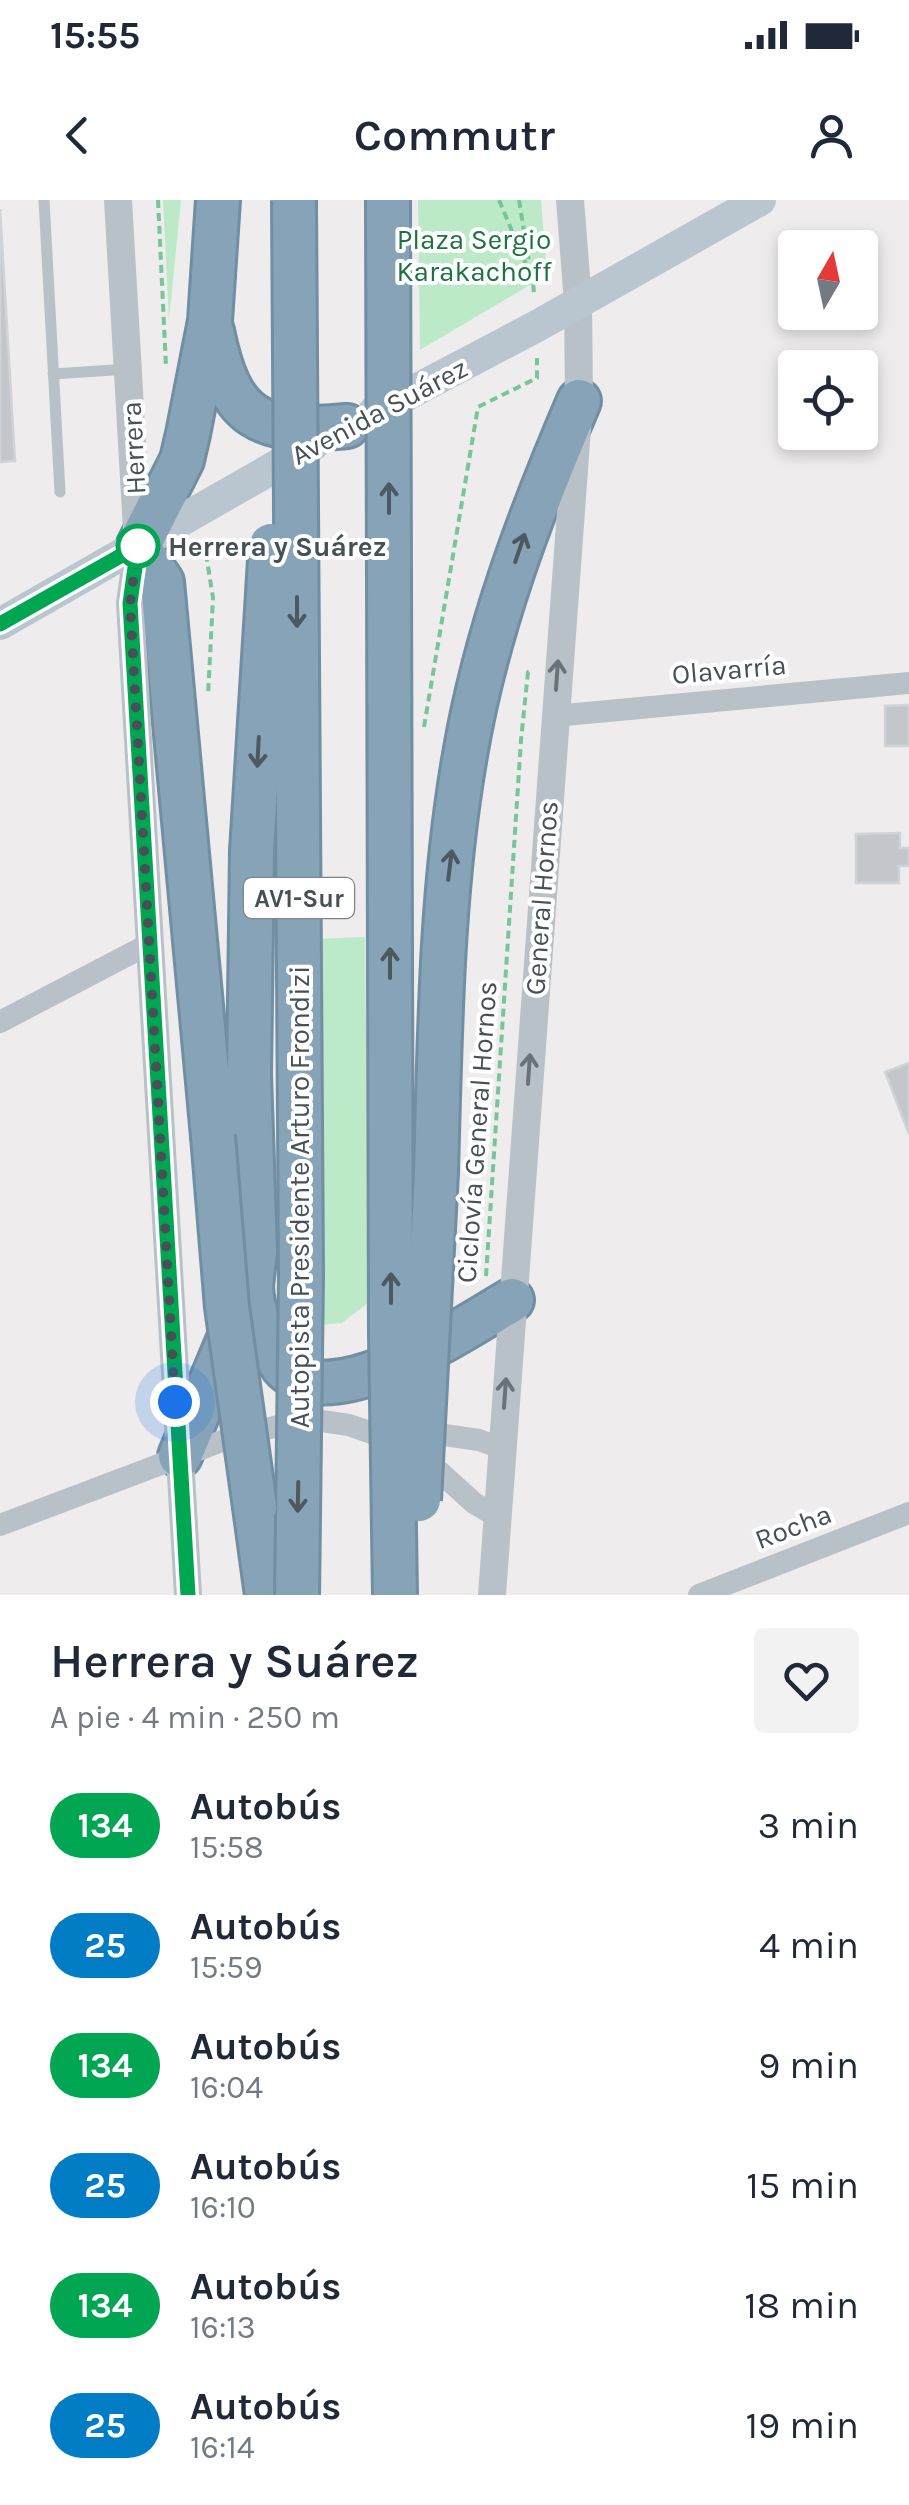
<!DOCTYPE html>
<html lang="es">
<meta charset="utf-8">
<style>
:root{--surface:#fff;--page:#f2f2f3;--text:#1f2937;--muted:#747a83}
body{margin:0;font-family:Karla,sans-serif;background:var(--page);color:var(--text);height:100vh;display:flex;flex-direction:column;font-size:38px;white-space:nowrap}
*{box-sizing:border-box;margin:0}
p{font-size:32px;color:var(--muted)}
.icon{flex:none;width:55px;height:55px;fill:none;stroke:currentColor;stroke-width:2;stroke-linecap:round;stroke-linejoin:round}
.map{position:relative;height:1395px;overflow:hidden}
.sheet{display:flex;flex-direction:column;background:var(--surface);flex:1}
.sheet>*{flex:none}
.badge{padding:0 20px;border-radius:32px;font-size:35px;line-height:65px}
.needle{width:65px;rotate:9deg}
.buttons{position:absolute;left:778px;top:30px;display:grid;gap:20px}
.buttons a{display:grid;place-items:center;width:100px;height:100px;border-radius:10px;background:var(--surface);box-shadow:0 5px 15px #0003;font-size:50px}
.you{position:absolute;width:50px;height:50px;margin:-25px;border:8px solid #fff;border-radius:50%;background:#1a73e8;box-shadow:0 0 0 15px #1a73e833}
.map>.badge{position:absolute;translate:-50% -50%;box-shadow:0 0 0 5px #fff}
.round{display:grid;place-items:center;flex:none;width:105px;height:105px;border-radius:10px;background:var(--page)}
.headline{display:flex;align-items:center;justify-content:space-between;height:170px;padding:0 50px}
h1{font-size:48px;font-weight:600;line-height:75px}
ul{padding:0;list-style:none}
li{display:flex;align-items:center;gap:30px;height:120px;padding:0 50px}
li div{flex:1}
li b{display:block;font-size:38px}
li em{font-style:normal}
li .badge{min-width:110px;font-weight:700;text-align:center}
.status{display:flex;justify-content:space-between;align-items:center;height:70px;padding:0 50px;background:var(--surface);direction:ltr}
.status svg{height:28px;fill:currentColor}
header{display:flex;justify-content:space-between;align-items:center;height:130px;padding:0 50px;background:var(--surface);font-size:45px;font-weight:600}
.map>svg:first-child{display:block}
.green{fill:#bceac9}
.building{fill:#c3c7cb;stroke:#d0d3d7;stroke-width:2.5}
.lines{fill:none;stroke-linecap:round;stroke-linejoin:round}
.motorway-casing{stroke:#718ea3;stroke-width:48}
.path{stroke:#76c697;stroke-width:4;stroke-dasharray:8 5;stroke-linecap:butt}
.service{stroke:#b8c1c7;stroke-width:11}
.minor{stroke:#b8c1c7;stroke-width:22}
.tertiary{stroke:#b8c1c7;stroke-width:28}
.secondary{stroke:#bac6cf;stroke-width:32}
.motorway{stroke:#86a3b8;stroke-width:42}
.motorway-bridge-casing{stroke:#718ea3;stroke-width:48;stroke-linecap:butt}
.motorway-bridge{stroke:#86a3b8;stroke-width:42}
.oneway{stroke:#4c5961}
.oneway2{stroke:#687379}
.line-casing{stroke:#fff;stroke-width:22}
.line{stroke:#00a651;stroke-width:15}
.walk{stroke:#455157;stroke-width:10;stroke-dasharray:0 18}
.stop-dot{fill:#fff;stroke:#00a651;stroke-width:5}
.labels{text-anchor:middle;stroke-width:8;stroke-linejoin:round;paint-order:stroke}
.shield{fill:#fff;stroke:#7d8589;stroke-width:2.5}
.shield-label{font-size:25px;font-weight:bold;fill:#455157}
.park-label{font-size:28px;fill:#1c7340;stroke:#fff}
.street-label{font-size:28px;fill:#455157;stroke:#fff}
.stop-label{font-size:28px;font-weight:bold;fill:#455157;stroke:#fff;text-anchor:start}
</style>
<div class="status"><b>15:55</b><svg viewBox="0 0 49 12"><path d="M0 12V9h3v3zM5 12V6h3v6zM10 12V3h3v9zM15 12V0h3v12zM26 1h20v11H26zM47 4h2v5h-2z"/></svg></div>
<header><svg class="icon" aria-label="back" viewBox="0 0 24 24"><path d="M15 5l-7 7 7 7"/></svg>Commutr<svg class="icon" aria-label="person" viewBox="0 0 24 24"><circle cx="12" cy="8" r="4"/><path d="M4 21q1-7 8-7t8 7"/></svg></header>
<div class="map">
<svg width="909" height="1395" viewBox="0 0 909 1395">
<rect width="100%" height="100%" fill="#eeecec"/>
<!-- green -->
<g class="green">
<polygon points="163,0 181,0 169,120"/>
<polygon points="418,0 541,0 547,75 420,150"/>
<polygon points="365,737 369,1102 342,1123 319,1125 317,739"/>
</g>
<!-- building -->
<g class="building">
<polygon points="0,9 15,261 0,262"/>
<polygon points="909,505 909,546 885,546 885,506"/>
<polygon points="900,633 900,648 909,648 909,666 899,666 899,683 856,683 856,634"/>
<polygon points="909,863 909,934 885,872"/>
</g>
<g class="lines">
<!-- motorway casing -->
<g class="motorway-casing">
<g id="motorway">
<path d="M 212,131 C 230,221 260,234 347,226"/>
<polyline points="213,936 162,382 138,347 182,260 188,234 210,121 218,0"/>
<path d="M 436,972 C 440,832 441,692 465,555 C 486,431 530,315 579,201"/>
<path d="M 251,1086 C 252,1108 260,1133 273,1151 C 277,1157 281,1166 286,1170 C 337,1215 465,1127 512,1100"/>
<polyline points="180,1256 251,1086 255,1051 249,875 252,651"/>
<polyline points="255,1307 267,1395"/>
</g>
</g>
<!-- path -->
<g class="path">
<polyline points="158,0 166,167"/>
<polyline points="499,0 533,81 534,94"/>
<polyline points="519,0 531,74"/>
<polyline points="533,81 548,62"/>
<polyline points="204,341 213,398 208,496"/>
<polyline points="424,527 478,207 537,178 537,158"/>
<polyline points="486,1076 521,540 528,472 533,473"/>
</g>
<!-- service -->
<g class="service">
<polyline points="44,0 60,292"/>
<polyline points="53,174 128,169"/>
</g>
<!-- minor -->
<g class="minor">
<polyline points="554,516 909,483"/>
<polyline points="0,822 149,744"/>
<polyline points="417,1231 479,1240 501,1248"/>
<polyline points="0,1325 222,1241 281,1225 315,1220 349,1225 412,1247 474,1303 496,1316"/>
<polyline points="699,1395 909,1313"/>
</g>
<!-- tertiary -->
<g class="tertiary">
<polyline points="118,0 138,347 130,403 188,1395"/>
<polyline points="492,1395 579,201 578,102 570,0"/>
</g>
<!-- secondary -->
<g class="secondary">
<polyline points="374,212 537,126 760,0"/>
<polyline points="0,424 313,245"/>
</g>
<!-- motorway -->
<use href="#motorway" class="motorway"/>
<!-- motorway-bridge casing -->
<g class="motorway-bridge-casing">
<g id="motorway-bridge">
<polyline points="294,0 301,1076 297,1395"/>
<polyline points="388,0 391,1134 395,1395"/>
<polyline points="252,651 271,345"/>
<polyline points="213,936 227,1107 255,1307"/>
<polyline points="419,1300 436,972"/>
</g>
</g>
<!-- motorway-bridge -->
<use href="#motorway-bridge" class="motorway-bridge"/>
</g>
<!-- one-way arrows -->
<defs><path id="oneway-shaft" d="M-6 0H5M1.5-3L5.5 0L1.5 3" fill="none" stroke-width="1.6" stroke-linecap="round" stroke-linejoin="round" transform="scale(2.5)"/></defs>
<g class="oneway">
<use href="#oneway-shaft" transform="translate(389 298) rotate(-90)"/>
<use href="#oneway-shaft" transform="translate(520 348) rotate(-71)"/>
<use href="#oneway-shaft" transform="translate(297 412) rotate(90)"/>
<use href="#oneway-shaft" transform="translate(258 552) rotate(93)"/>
<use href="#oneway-shaft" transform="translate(450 665) rotate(-83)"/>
<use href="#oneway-shaft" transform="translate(390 763) rotate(-90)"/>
<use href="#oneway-shaft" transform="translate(391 1088) rotate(-90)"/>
<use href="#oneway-shaft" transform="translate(298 1297) rotate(91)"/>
</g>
<g class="oneway2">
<use href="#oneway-shaft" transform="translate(557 475) rotate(-86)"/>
<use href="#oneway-shaft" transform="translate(529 869) rotate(-86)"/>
<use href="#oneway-shaft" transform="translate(505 1193) rotate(-86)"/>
</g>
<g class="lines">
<!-- line casing -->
<g class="line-casing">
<polyline id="line" points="0,424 138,346 130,403 188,1395"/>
</g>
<!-- line -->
<use href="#line" class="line"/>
<!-- walk -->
<polyline class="walk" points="138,346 130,403 175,1202"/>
</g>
<!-- markers -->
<circle class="stop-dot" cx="138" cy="346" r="20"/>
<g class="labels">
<!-- shield labels -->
<rect class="shield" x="244" y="678" width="110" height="40" rx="8"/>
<g class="shield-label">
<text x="299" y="707">AV1-Sur</text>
</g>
<!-- park labels -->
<g class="park-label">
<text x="474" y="49">Plaza Sergio<tspan x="474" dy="32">Karakachoff</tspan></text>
</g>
<!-- street labels -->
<g class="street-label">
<text transform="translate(379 211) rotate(-28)" y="10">Avenida Suárez</text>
<text transform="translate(133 248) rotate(-93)" y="10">Herrera</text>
<text transform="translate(729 469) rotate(-5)" y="10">Olavarría</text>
<text transform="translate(541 698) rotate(-86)" y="10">General Hornos</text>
<text transform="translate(476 932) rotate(-86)" y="10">Ciclovía General Hornos</text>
<text transform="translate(299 997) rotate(-90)" y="10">Autopista Presidente Arturo Frondizi</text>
<text transform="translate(793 1326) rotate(-21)" y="10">Rocha</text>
</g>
<!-- stop labels -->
<g class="stop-label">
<text x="168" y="356">Herrera y Suárez</text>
</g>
</g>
</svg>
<div class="buttons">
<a><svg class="needle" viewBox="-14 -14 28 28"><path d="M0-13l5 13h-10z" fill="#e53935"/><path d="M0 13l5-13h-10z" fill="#747a83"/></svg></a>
<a><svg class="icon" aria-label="locate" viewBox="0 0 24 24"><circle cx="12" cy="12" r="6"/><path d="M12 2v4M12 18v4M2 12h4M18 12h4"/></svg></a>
</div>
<div class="you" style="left:175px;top:1202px"></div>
</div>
<section class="sheet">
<div class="headline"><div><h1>Herrera y Suárez</h1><p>A pie · 4 min · 250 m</p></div><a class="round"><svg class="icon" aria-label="heart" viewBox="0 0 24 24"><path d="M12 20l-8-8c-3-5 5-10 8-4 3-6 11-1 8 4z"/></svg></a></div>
<ul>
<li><span class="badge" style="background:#00a651;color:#fff">134</span><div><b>Autobús</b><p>15:58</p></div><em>3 min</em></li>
<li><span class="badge" style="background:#007dc5;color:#fff">25</span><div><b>Autobús</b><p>15:59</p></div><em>4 min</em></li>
<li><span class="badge" style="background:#00a651;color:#fff">134</span><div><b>Autobús</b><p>16:04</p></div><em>9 min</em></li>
<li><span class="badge" style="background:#007dc5;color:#fff">25</span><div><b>Autobús</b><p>16:10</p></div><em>15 min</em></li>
<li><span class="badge" style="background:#00a651;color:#fff">134</span><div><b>Autobús</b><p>16:13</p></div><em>18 min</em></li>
<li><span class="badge" style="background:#007dc5;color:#fff">25</span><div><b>Autobús</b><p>16:14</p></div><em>19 min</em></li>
</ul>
</section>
